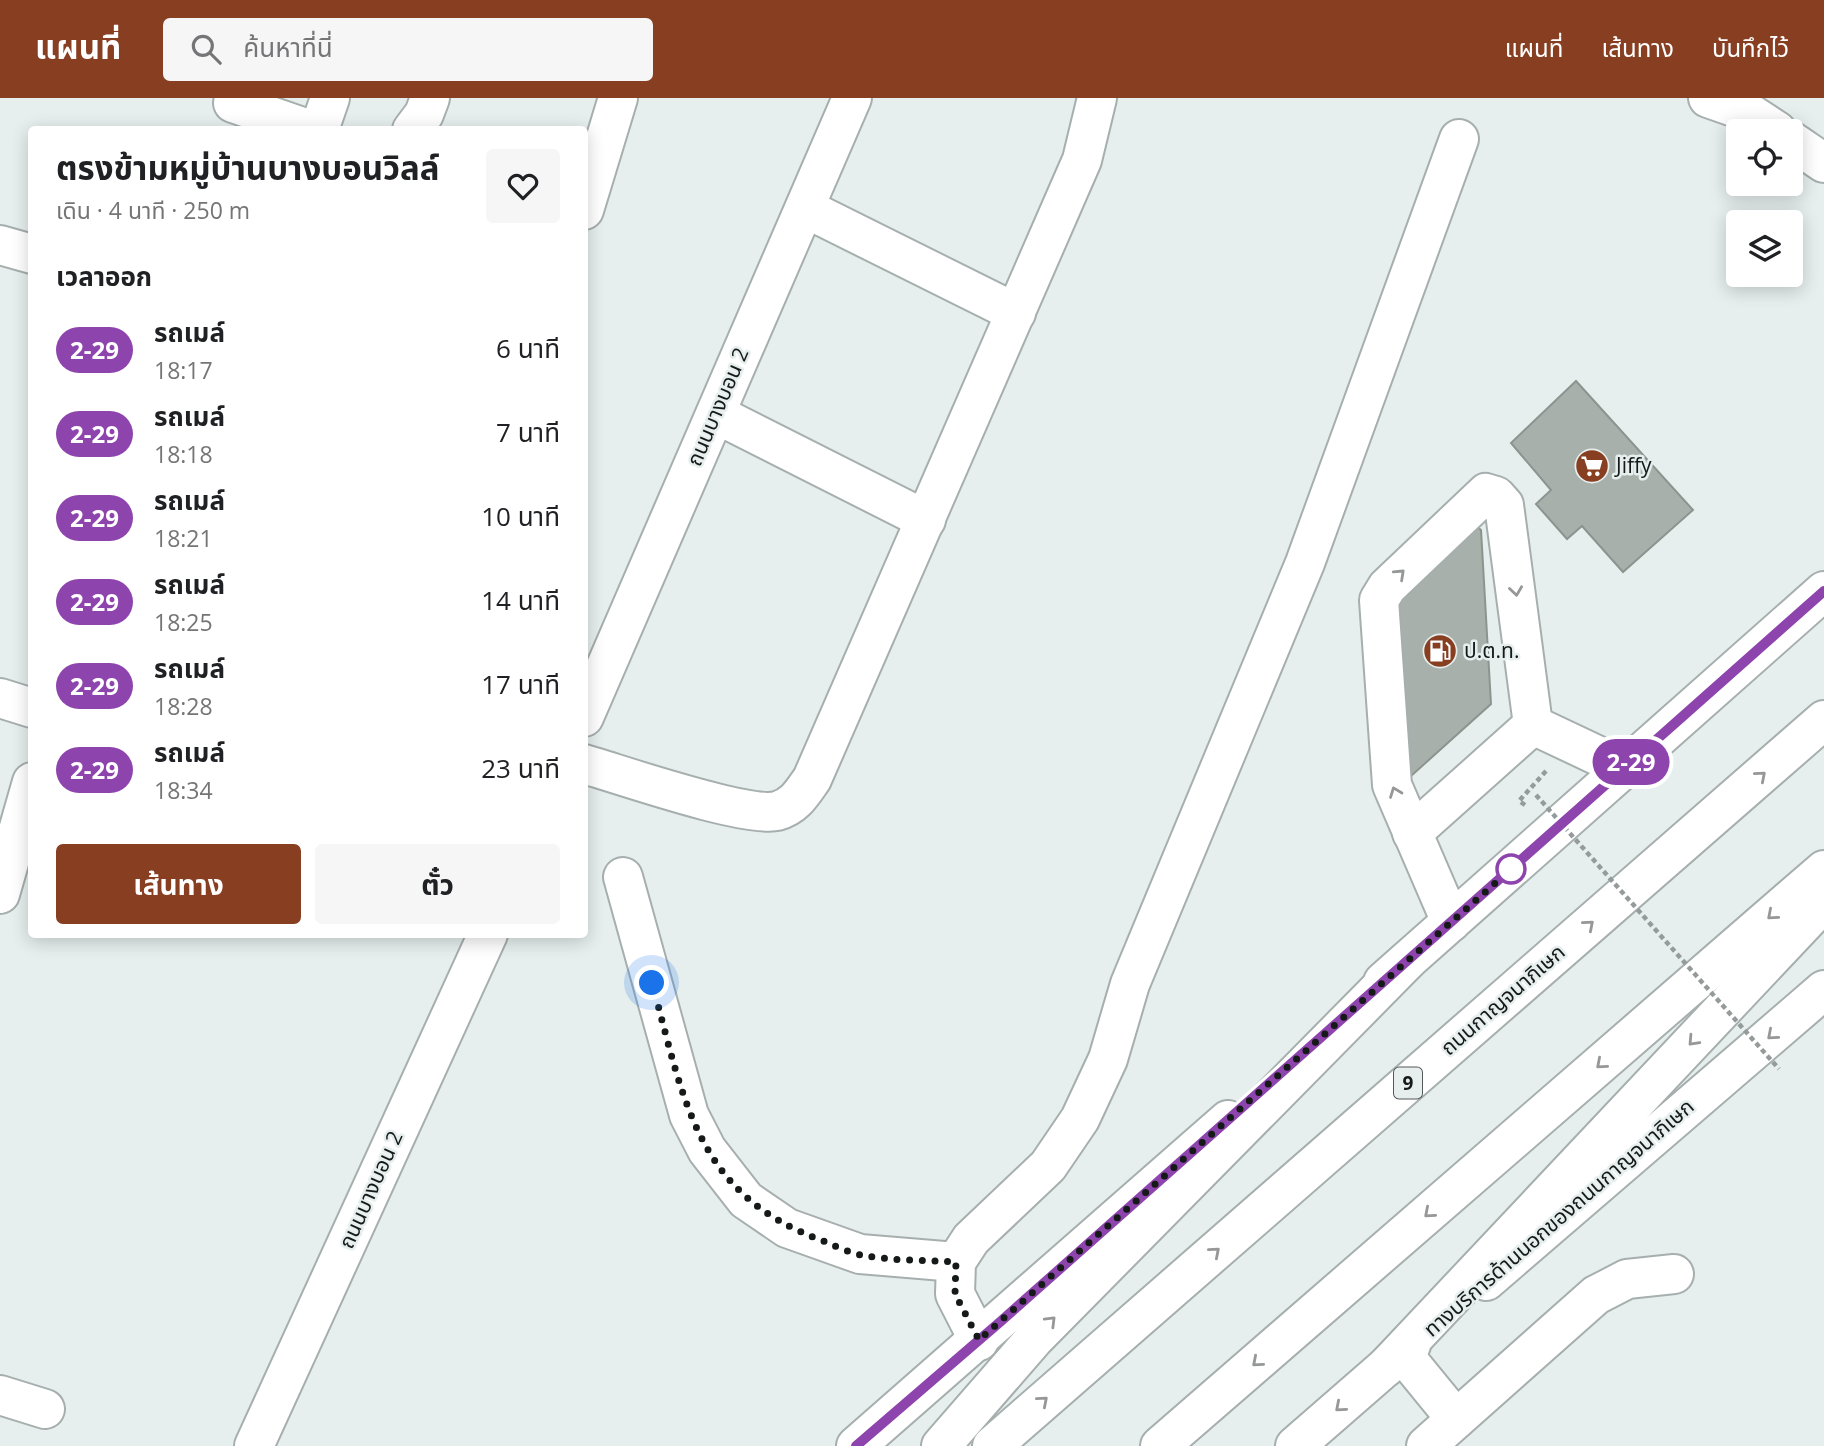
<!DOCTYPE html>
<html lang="th">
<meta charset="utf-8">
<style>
:root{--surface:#fff;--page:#f6f6f6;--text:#202124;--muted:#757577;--accent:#873e21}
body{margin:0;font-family:"Open Sans","Noto Sans Thai",sans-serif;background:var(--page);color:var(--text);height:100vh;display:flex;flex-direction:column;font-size:26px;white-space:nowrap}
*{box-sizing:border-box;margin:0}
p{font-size:23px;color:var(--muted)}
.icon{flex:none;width:38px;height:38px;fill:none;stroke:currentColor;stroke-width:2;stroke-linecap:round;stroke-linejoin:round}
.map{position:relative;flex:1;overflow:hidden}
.drawer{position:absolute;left:28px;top:28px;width:560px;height:812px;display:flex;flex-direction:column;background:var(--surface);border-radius:7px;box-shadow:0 4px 18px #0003}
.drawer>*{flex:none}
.badge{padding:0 14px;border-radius:23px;font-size:24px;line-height:46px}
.fabs{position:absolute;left:1726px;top:21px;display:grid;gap:14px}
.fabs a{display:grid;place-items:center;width:77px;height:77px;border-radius:7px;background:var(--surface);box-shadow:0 4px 18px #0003;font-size:35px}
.you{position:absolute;width:35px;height:35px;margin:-18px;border:5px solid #fff;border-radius:50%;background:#1a73e8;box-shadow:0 0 0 10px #1a73e833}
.map>.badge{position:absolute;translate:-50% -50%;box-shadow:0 0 0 4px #fff}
h2{padding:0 28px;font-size:26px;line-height:63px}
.round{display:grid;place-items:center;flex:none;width:74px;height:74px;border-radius:7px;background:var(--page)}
.summary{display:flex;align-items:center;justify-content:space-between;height:119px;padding:0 28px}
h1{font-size:33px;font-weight:700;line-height:52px}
.primary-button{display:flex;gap:14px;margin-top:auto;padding:14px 28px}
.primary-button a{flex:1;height:80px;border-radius:7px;background:var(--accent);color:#fff;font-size:28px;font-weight:700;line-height:80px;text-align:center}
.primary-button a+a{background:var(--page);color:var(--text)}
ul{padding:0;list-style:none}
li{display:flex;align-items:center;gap:21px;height:84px;padding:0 28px}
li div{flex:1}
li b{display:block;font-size:26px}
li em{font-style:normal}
li .badge{min-width:77px;font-weight:700;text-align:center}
header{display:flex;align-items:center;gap:42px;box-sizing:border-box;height:98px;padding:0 35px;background:var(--accent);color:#fff}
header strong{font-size:33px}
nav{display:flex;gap:38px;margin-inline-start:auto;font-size:24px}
.search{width:490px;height:63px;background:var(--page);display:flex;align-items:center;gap:18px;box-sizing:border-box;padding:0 24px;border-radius:7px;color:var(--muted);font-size:26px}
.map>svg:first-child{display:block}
.building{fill:#a8b0ab;stroke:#8d948f;stroke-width:2}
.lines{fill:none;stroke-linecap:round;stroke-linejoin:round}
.minor-casing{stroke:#a6afae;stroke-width:42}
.major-casing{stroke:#a6afae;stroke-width:42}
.highway-casing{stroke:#a6afae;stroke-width:42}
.path{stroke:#949b9a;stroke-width:4.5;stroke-dasharray:5 3.5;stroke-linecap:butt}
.minor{stroke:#fff;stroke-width:38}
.major{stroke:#fff;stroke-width:38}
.highway{stroke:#fff;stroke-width:38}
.path-bridge{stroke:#949b9a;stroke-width:4.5;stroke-dasharray:5 3.5;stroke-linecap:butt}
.oneway{stroke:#969897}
.line-casing{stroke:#fff;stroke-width:16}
.line{stroke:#8e44ad;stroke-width:10}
.walk{stroke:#151918;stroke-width:7;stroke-dasharray:0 12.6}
.stop-dot{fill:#fff;stroke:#8e44ad;stroke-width:3.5}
.labels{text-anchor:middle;stroke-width:5;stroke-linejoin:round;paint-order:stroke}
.shield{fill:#e6efee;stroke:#545958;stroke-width:2}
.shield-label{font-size:19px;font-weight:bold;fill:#151918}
.street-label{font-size:21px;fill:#151918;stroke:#e6efee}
.poi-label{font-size:21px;fill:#151918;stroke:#e6efee;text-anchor:start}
</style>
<header>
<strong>แผนที่</strong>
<div class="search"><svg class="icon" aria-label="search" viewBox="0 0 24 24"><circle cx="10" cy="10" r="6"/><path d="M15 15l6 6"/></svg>ค้นหาที่นี่</div>
<nav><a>แผนที่</a><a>เส้นทาง</a><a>บันทึกไว้</a></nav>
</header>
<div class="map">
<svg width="1824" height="1348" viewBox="0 0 1824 1348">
<rect width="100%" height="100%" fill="#e6efee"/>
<!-- building -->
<g class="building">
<polygon points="1576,283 1693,412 1623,474 1582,428 1567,441 1536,406 1551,392 1511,345"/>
<polygon points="1476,428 1481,432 1491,606 1411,678 1389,500"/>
</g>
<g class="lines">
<!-- minor casing -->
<g class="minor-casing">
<g id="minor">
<polyline points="233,5 311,32"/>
<polyline points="319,32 330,0"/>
<polyline points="412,32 424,16 430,0"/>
<polyline points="805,110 1016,215"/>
<polyline points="584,112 618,0"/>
<polyline points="0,147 32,156"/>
<polyline points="716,316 926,422"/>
<polyline points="0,600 32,610"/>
<polyline points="584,619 852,0"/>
<path d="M 584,666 C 622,677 745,720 777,713 C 795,708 802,695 812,681 L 1082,62 L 1097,0"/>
<polyline points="1412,735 1533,627"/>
<polyline points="623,779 689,1017 707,1052 746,1102 787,1130 860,1156 956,1164"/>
<polyline points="0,796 32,684"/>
<polyline points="1451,824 1392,687 1379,502 1387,489 1486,395 1496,398 1504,407 1533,627 1624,670"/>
<polyline points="979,1243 955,1196 956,1164 971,1141 1048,1068 1080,1021 1108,961 1130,886 1305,465 1459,41"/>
<polyline points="1402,1255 1456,1321"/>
<polyline points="0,1297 45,1311"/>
<polyline points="254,1348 488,836"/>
<polyline points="1426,1348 1596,1197 1627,1181 1674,1176"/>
</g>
</g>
<!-- major casing -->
<g class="major-casing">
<g id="major">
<polyline points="1708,0 1748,14 1777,33"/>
<polyline points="1790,42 1824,65"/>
<polyline points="1383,884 1824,493"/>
<polyline points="1486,1183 1824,892"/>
<polyline points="856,1348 1228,1022"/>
<polyline points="1295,1348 1411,1247"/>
</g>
</g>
<!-- highway casing -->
<g class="highway-casing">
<g id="highway">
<polyline points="1386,1269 1824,804"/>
<polyline points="941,1348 1034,1241 1407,863"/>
<polyline points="992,1348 1824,622"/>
<polyline points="1160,1348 1824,772"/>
</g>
</g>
<!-- path -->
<polyline class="path" points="1525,707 1519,703 1547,672"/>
<!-- minor -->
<use href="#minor" class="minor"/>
<!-- major -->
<use href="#major" class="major"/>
<!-- highway -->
<use href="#highway" class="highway"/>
<!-- path-bridge -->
<polyline class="path-bridge" points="1536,697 1779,971"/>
</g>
<!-- one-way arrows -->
<defs><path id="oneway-chevron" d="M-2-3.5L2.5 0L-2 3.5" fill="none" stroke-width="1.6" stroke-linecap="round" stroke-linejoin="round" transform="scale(1.75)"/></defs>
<g class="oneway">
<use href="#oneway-chevron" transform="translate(1400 476) rotate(-43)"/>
<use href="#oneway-chevron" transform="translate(1516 493) rotate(82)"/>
<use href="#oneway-chevron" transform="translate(1761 678) rotate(-41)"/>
<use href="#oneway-chevron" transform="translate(1395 694) rotate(-111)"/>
<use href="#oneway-chevron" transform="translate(1772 817) rotate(139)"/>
<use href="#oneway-chevron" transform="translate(1589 827) rotate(-41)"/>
<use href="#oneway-chevron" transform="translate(1772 937) rotate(139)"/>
<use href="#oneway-chevron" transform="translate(1693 943) rotate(133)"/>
<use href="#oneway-chevron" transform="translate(1601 966) rotate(139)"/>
<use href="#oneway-chevron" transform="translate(1429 1115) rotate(139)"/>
<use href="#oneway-chevron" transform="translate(1215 1154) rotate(-41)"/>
<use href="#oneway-chevron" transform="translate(1051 1223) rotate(-45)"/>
<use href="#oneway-chevron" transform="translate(1257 1264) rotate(139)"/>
<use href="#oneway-chevron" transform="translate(1043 1303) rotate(-41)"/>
<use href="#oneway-chevron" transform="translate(1340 1309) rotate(139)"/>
</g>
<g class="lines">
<!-- line casing -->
<g class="line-casing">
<polyline id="line" points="856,1348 1000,1224 1824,493"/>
</g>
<!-- line -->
<use href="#line" class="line"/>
<!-- walk -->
<path class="walk" d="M 652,885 C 684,1000 695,1096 821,1142 C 833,1147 847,1154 861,1157 C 891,1163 925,1162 956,1164 L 955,1196 L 979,1242 L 1518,765 L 1511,771"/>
</g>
<!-- icons -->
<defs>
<g id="supermarket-disc" transform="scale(1.75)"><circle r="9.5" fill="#873e21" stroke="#e6efee"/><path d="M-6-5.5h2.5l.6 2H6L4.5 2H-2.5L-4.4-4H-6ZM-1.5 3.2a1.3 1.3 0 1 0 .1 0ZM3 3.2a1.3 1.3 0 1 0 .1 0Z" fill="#fff"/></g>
<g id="fuel-disc" transform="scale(1.75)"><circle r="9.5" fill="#873e21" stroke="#e6efee"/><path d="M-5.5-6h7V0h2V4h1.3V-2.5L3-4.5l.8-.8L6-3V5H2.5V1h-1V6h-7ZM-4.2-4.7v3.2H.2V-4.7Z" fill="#fff"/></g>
</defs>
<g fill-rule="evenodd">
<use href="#supermarket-disc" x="1592" y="368"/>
<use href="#fuel-disc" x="1440" y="553"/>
</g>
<!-- markers -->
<circle class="stop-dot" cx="1511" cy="771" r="14"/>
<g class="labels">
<!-- shield labels -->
<rect class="shield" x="1394" y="969.5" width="28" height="31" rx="5"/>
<g class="shield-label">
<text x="1408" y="992">9</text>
</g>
<!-- street labels -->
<g class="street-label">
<text transform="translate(718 309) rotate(-67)" y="7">ถนนบางบอน 2</text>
<text transform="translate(1503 902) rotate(-41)" y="7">ถนนกาญจนาภิเษก</text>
<text transform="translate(371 1092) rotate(-66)" y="7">ถนนบางบอน 2</text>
<text transform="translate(1559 1120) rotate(-41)" y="7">ทางบริการด้านนอกของถนนกาญจนาภิเษก</text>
</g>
<!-- poi labels -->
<g class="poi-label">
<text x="1616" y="375">Jiffy</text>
<text x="1464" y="560">ป.ต.ท.</text>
</g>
</g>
</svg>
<div class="fabs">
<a><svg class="icon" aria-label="locate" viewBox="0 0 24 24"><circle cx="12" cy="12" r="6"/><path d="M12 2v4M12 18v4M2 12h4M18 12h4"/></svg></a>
<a><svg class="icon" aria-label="layers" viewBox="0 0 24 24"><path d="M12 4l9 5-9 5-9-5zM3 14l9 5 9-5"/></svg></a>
</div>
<div class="you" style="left:652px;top:885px"></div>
<b class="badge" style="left:1631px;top:664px;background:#8e44ad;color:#fff">2-29</b>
<section class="drawer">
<div class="summary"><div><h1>ตรงข้ามหมู่บ้านบางบอนวิลล์</h1><p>เดิน · 4 นาที · 250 m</p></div><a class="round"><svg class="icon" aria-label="heart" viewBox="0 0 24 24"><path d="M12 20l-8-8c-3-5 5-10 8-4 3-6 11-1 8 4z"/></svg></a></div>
<h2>เวลาออก</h2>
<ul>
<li><span class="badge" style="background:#8e44ad;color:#fff">2-29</span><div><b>รถเมล์</b><p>18:17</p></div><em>6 นาที</em></li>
<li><span class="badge" style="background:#8e44ad;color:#fff">2-29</span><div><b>รถเมล์</b><p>18:18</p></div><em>7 นาที</em></li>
<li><span class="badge" style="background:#8e44ad;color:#fff">2-29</span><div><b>รถเมล์</b><p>18:21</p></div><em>10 นาที</em></li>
<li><span class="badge" style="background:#8e44ad;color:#fff">2-29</span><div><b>รถเมล์</b><p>18:25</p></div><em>14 นาที</em></li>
<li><span class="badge" style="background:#8e44ad;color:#fff">2-29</span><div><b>รถเมล์</b><p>18:28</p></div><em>17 นาที</em></li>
<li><span class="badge" style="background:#8e44ad;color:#fff">2-29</span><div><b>รถเมล์</b><p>18:34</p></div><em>23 นาที</em></li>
</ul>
<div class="primary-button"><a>เส้นทาง</a><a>ตั๋ว</a></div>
</section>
</div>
